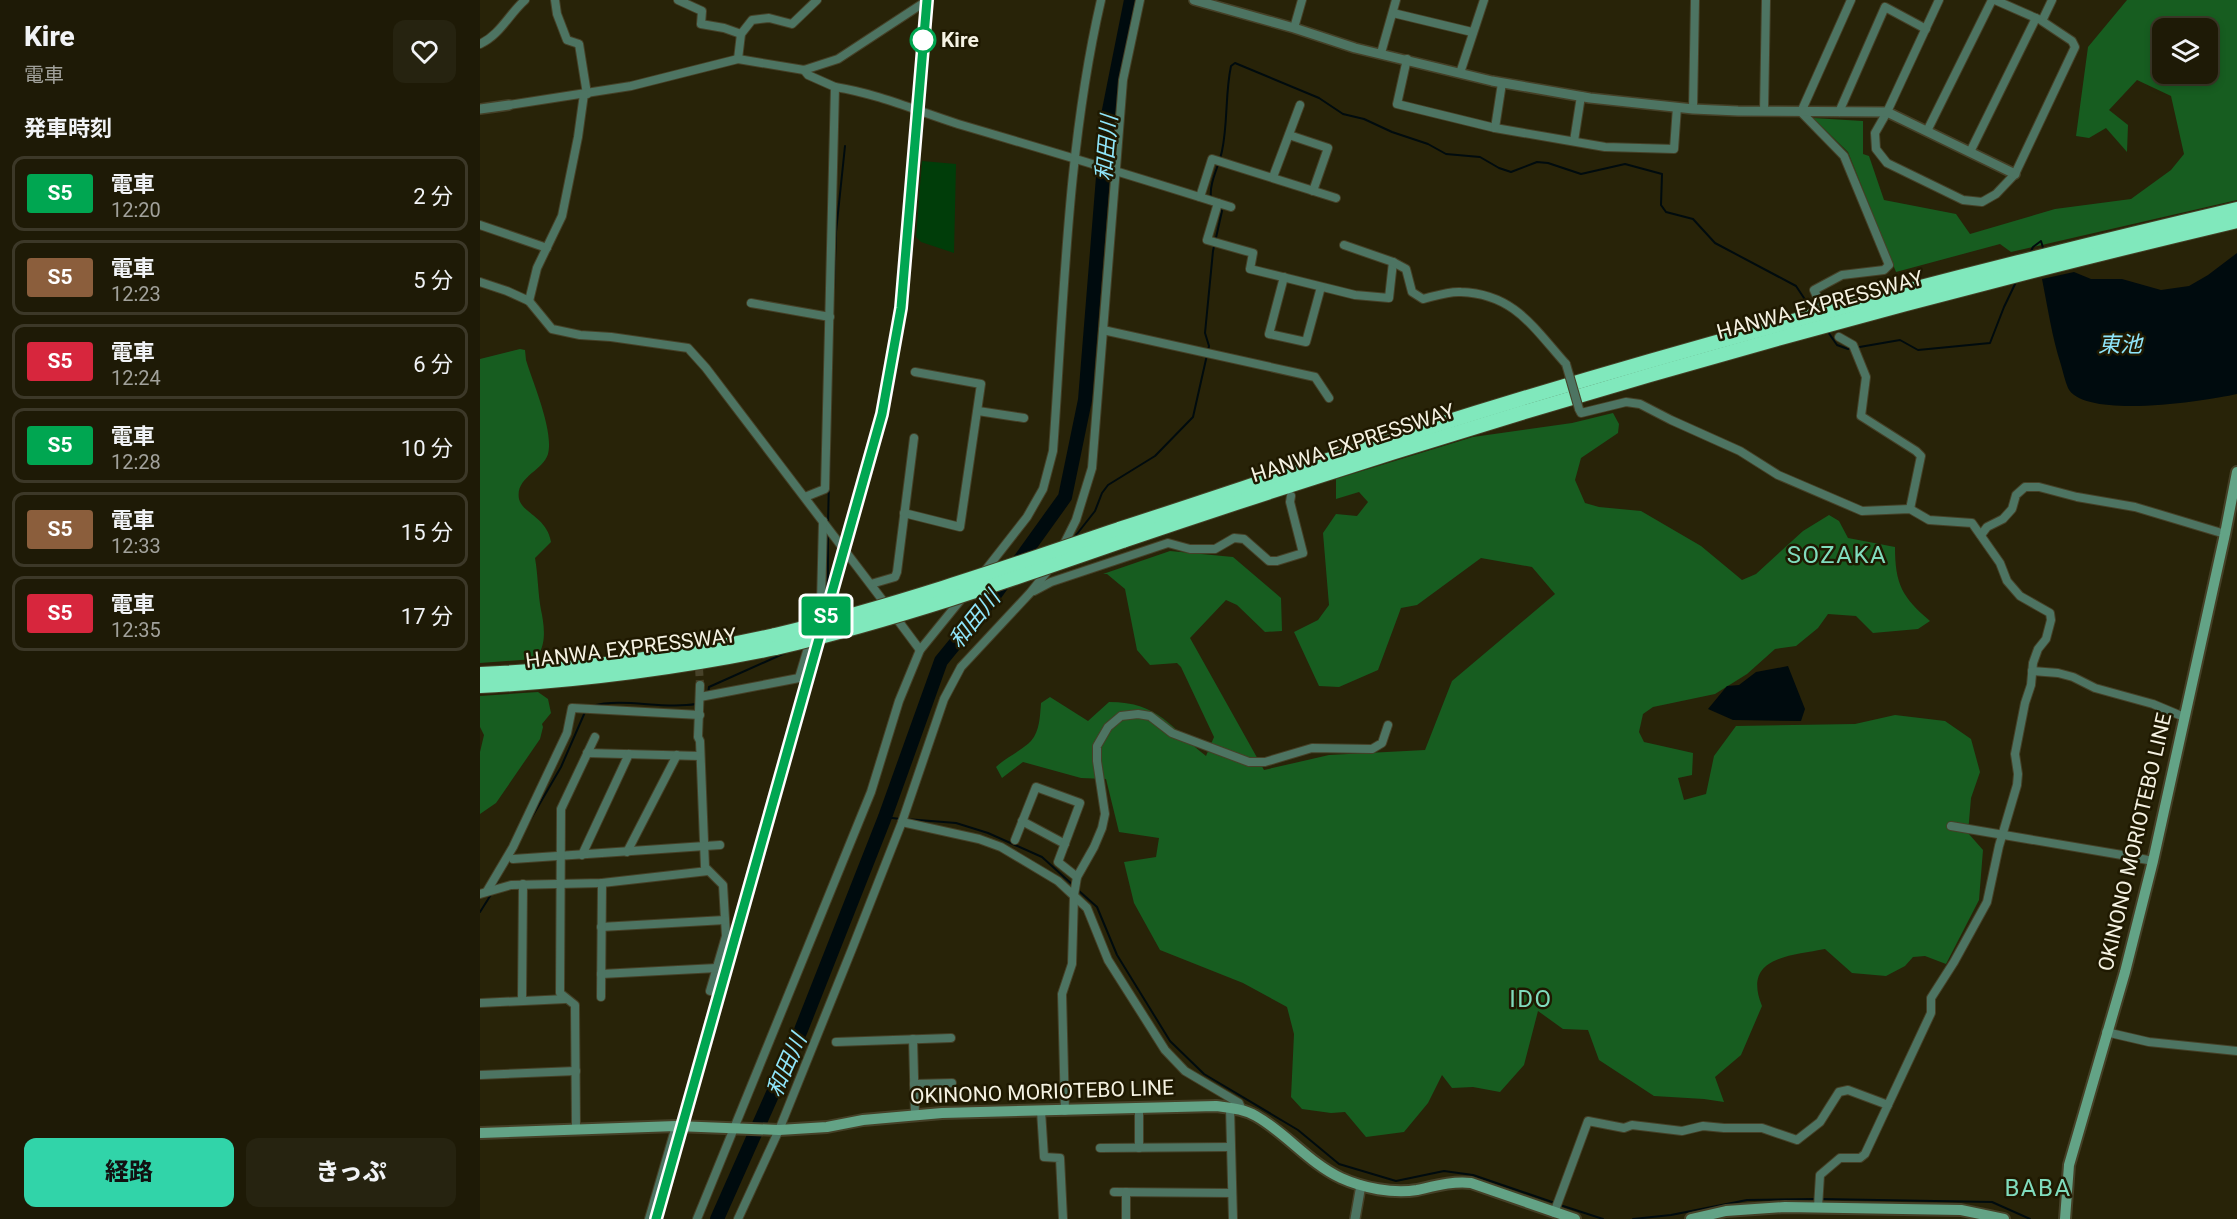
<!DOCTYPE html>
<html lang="ja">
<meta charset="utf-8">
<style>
:root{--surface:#1e1a06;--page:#262310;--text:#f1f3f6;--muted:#a1a19b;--line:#3c3828;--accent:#31d4a9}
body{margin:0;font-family:Roboto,"Noto Sans JP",sans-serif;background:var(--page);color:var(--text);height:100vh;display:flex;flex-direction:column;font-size:22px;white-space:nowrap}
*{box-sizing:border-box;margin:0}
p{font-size:20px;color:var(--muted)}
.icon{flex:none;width:33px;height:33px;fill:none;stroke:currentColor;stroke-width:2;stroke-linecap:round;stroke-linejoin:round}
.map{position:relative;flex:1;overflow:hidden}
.drawer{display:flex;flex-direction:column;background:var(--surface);width:480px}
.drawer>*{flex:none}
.badge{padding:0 12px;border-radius:4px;font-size:21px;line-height:39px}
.tools{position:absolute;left:1672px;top:18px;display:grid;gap:12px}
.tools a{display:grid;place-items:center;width:66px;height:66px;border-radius:12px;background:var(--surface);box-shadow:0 3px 9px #0003,0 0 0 2px var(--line);font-size:30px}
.map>.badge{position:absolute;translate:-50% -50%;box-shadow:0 0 0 3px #fff}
h2{padding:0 24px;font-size:22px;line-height:54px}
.round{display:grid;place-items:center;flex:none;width:63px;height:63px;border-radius:12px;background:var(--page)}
.head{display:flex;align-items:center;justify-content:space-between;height:102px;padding:0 24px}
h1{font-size:28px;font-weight:800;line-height:45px}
.button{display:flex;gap:12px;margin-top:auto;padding:12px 24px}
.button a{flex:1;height:69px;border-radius:12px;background:var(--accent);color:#111;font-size:24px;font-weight:800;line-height:69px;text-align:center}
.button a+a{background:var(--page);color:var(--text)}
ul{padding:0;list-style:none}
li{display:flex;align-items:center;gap:18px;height:75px;margin:0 12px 9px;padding:0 12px;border:3px solid var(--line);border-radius:12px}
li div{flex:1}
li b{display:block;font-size:22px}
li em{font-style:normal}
li .badge{min-width:66px;font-weight:700;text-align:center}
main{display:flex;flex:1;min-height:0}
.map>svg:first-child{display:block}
.green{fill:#003d09}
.forest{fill:#175d20;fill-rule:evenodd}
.water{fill:#000b0e}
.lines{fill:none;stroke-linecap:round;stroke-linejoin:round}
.stream{stroke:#000b0e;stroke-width:2}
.river{stroke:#000b0e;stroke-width:14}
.minor-tunnel{stroke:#474229;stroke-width:8;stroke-dasharray:8 4;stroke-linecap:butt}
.minor-casing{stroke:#454027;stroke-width:10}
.tertiary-casing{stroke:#454027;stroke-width:12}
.secondary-casing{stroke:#454027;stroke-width:14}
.motorway-casing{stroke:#454027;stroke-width:16}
.minor{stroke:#4d7462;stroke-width:8}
.tertiary{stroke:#4d7462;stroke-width:9}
.secondary{stroke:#63a386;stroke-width:10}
.motorway{stroke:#80e8bc;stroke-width:14}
.rail{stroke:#bdb9a6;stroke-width:2;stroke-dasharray:3 6;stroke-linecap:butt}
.minor-bridge-casing{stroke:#454027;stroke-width:10;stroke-linecap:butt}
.motorway-bridge-casing{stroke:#454027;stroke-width:16;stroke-linecap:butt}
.minor-bridge{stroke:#4d7462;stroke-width:8}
.motorway-bridge{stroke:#80e8bc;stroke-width:14}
.line-casing{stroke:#fff;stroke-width:14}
.line{stroke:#00a651;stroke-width:9}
.stop-dot{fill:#fff;stroke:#00a651;stroke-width:3}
.labels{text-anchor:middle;stroke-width:5;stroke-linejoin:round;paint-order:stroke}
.stop-label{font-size:21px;font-weight:bold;fill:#f5f2e2;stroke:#1f1901;text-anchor:start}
.street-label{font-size:21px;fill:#f5f2e2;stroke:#1f1901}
.water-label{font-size:22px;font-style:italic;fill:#90e6fb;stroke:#1f1901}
.quarter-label{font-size:24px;letter-spacing:1.5px;fill:#80dcbd;stroke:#1f1901}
</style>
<main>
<section class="drawer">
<div class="head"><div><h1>Kire</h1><p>電車</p></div><a class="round"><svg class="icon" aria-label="heart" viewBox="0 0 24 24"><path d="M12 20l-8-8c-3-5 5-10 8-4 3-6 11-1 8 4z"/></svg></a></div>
<h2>発車時刻</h2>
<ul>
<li><span class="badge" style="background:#00a651;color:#fff">S5</span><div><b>電車</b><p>12:20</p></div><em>2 分</em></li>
<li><span class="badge" style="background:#8b5e3c;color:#fff">S5</span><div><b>電車</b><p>12:23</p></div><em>5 分</em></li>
<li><span class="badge" style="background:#d7263d;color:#fff">S5</span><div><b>電車</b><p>12:24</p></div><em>6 分</em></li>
<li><span class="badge" style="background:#00a651;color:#fff">S5</span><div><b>電車</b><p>12:28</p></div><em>10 分</em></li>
<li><span class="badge" style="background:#8b5e3c;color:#fff">S5</span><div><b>電車</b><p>12:33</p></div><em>15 分</em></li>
<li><span class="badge" style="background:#d7263d;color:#fff">S5</span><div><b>電車</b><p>12:35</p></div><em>17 分</em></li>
</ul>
<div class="button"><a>経路</a><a>きっぷ</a></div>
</section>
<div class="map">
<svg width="1757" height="1219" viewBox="0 0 1757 1219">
<rect width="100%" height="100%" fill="#282308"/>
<!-- green -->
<polygon class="green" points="442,161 476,164 474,253 441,242 436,237"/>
<!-- forest -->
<g class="forest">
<path d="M 1647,0 L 1757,0 L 1757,200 L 1531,252 L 1520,244 L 1416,272 L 1368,152 L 1333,118 L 1383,121 L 1383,154 L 1389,156 L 1404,200 L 1476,214 L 1490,234 L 1575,209 L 1651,199 L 1691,170 L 1704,154 L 1691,96 L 1657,80 L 1629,110 L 1648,125 L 1647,152 L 1626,128 L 1609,138 L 1596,136 L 1608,47 ZM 1683,28 L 1728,28 L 1728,74 L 1683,74 Z"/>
<path d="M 40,349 L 45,350 L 46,360 C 53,383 74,431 68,454 C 63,471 35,477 39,499 C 42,513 67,517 71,542 L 55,558 C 58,575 58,594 61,610 C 64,624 68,648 54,659 L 0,663 L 0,359 Z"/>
<path d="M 1133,413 L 1139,424 L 1138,433 L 1101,458 L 1095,480 L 1105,503 L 1119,507 L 1161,511 L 1221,546 L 1262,580 L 1276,574 L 1323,531 L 1349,515 L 1359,521 L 1368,538 L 1415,547 C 1415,584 1422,597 1450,621 L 1438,629 L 1393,633 L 1376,616 L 1348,614 L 1338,628 L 1316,646 L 1295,649 L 1267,674 L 1235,694 L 1173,707 L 1163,714 L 1159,732 L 1164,742 L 1213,753 L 1212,775 L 1198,778 L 1204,800 L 1226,794 L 1234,756 L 1256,726 L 1375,724 L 1415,715 L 1465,721 L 1491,739 L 1500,772 L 1491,798 L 1488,833 L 1503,850 L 1499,900 L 1466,964 L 1445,956 L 1433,957 L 1425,966 L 1406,976 L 1372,973 L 1345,949 C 1309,956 1262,957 1282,1006 L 1261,1055 L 1235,1077 L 1244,1102 L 1224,1099 L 1174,1096 L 1119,1060 L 1108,1030 L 1083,1029 L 1058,1011 L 1044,1065 L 1020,1092 L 993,1087 L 972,1088 L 962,1075 L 948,1103 L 924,1132 L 886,1137 L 865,1112 L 851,1113 L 822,1109 L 811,1097 L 814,1034 L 807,1007 L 763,983 L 680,950 L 654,903 L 644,862 L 676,857 L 679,838 L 639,832 L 626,779 L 601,778 L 543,762 L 522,778 L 516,767 C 525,758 544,749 551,741 C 560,731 560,715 561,703 L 570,697 L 608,721 L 629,702 C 680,702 690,728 726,756 L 734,737 L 701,667 L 697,663 L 670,665 L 657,650 L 645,589 L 627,574 L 623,574 L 690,551 L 753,557 L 801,598 L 802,631 L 785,632 L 757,605 L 746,600 L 710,638 L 784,770 L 849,755 L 945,750 L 972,681 L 1075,594 L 1052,567 L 1001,558 L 937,605 L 921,608 L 898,670 L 859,687 L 839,686 L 814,632 L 838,620 L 849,605 L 843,533 L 856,514 L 877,516 L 888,502 L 879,492 L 856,499 L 856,479 L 993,437 L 1092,423 Z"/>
<polygon points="58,692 68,699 71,713 62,724 63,727 60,739 16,803 0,814 0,752 4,735 0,727 0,696"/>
</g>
<!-- water -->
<g class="water">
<path d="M 1757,253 L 1757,394 C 1726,401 1604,420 1588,388 C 1585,381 1583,372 1581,365 C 1572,337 1568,309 1562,279 L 1594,272 L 1611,279 L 1642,279 L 1681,290 L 1709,286 L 1728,275 Z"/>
<polygon points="1308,666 1325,709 1321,721 1253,720 1228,709 1247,686 1259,685 1276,672"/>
</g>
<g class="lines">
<!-- stream -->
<g class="stream">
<path d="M 731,197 C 729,183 739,166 742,151 C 748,123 745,94 751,66 L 755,63 L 839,98 L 863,114 L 884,119 L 912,132 L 948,144 L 966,154 L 1000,157 L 1019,168 L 1031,172 L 1057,162 L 1068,163 L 1101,174 L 1145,164 L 1182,174 L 1181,205 L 1186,212 L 1213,219 L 1235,243 L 1316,286 L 1332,310"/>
<polyline points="1550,253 1553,247 1561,241 1564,251"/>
<polyline points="354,290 356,232 365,146"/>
<polyline points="1348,332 1357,345 1368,349 1420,340 1438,350 1510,343 1524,307 1536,282"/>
<polyline points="348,524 350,437"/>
<polyline points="593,539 615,511 622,493 628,485 675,456 713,417 729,346 725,333 733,251 742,211 738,207"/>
<polyline points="344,617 348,578 348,533"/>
<polyline points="228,694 229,687 305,653"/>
<path d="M 111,706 C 145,697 181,710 216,704"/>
<polyline points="405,817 420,819"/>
<polyline points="426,819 476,823 508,833 562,857 594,886"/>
<polyline points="45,829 81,767 105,712"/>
<polyline points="15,887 20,876"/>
<polyline points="598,890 617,907 637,955 690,1041 724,1074 818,1130 859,1164 916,1181 964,1171 993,1175 1075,1203"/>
<polyline points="0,912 12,893"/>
<polyline points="1341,1199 1512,1202 1550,1219"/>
<polyline points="1080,1205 1123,1219"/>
<polyline points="1153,1219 1191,1215 1267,1200 1335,1199"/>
</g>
<!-- river -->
<polyline class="river" points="237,1219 321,1030 405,817 461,661 514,596 585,497 605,400 628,115 651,0"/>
<!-- minor-tunnel -->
<g class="minor-tunnel">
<polyline points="812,456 812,473"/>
<polyline points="217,632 220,685"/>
</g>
<!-- minor casing -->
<g class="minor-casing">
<g id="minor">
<polyline points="75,0 77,14 87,40 99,44 107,94"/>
<polyline points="198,0 222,11 221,24 244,28 261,34"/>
<polyline points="1459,0 1407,112 1395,133 1396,149 1407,163 1483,200 1502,202 1516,194 1535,174 1595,47 1592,41 1562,21 1572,0"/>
<polyline points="1515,0 1558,19"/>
<polyline points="913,13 992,32"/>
<polyline points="814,28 822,0"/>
<path d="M 0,44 C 20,35 29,14 45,0"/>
<polyline points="901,53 916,0"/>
<polyline points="258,59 261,34 272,20 289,18 312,24 337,0"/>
<polyline points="927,59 917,104 1015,128 1125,147 1194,149 1197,107"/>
<polyline points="324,70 328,75 355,87 345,489 325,497"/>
<polyline points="980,73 1004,0"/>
<path d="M 355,87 C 399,94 437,111 478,124 C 570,151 660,178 751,207"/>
<polyline points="29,105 151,86 258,59 324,70 358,59 448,0"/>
<polyline points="1213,109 1215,0"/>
<polyline points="1284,111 1286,0"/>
<polyline points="1359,112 1405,7 1446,29"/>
<polyline points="1015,128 1022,83"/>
<polyline points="1447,131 1512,0"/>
<polyline points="809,135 848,148 833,191"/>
<polyline points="1094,141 1101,96"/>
<polyline points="1490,152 1556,18"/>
<polyline points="793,177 820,105"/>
<polyline points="720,197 732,159 856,198"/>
<polyline points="738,203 727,240 773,253 770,269 875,295 909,298 913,262"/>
<polyline points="0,225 67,248"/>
<path d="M 864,245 L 913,262 L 926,269 L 932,292 L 943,299 C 955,296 969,291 981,292 C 1034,294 1053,327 1086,364"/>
<polyline points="804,277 789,334 826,342 841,287"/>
<polyline points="0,282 27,291 49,301 72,329 100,335 131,337 208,348 226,368 407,606"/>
<polyline points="49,301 57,268 82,216 98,137 104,94"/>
<polyline points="1339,301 1334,290 1362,275 1404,270 1409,265 1364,156 1321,112 1371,0"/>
<polyline points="271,303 350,317"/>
<polyline points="623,330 835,377 849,398"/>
<polyline points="1359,337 1373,345 1386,377 1381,416 1436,451 1441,456 1430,509"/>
<polyline points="1099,409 1101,413 1146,402 1160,404 1191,420 1260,451 1298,475 1382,511 1430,509 1449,520 1492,523 1520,563 1527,581 1540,596 1570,613 1571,620 1566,639 1558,649 1553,663 1551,685 1545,703 1535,754 1538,774 1537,785 1519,846 1507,902 1474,962 1451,998 1451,1013 1385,1154 1380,1158 1360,1158 1340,1175 1338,1207"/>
<polyline points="498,411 544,418"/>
<polyline points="424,513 480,527 501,384 435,372"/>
<polyline points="1501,535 1507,527 1523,519 1532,509 1536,495 1545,487 1559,487 1597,497 1655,507 1745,534"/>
<polyline points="582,548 596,520 612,468 643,80 660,0"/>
<path d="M 504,572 L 547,517 L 563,489 L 573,451 C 584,301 587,147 621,0"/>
<polyline points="391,584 415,577 417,572 434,438"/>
<polyline points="554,591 571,582 688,543 710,549 735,549 754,538 764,539 789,561 797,561 823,553 810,502 811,496"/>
<polyline points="414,615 440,650"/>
<polyline points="334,627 341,603 343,521"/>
<polyline points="1552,671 1578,673 1593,677 1615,688 1673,704 1704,717"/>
<polyline points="220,685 218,737 220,741 225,867 243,885 246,936 230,991"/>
<polyline points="220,697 319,678 331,638"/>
<polyline points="107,753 220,756"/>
<polyline points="542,821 585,844"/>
<polyline points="422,822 499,839 521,847 578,881 607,908 628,960 685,1050 705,1071 759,1103 762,1110"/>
<polyline points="1471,826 1642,855 1673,861"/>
<polyline points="535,840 556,787 600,803 578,862 597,877"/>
<polyline points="147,852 197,755"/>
<polyline points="102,855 149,754"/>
<polyline points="33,859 240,845"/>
<polyline points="7,891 33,847 87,733 92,708 220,715"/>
<polyline points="0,894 31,885 122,883 228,871"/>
<polyline points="121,927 245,920"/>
<polyline points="121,974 237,968"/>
<polyline points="121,997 122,883"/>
<polyline points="42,1000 43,884"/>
<polyline points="0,1003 86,999"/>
<polyline points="1626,1032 1669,1042 1757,1051"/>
<polyline points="433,1039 435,1115"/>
<polyline points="356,1042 471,1038"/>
<polyline points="0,1075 96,1071"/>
<polyline points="434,1084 472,1083"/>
<polyline points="659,1108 659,1148"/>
<polyline points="750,1108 753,1219"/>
<polyline points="561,1111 564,1157 580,1158 583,1219"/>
<polyline points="585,1111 582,994 592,964 594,895 597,877 614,847 622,828 625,814 617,761 617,746 628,727 641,716 658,714 670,716 692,733 769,762 785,762 832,748 892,749 902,743 908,725"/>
<polyline points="96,1128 95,1005 80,993 81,809 115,737"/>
<polyline points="620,1148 751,1147"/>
<polyline points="634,1192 752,1193"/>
<polyline points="1074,1213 1108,1121 1144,1128 1152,1125 1202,1131 1223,1126 1244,1128 1282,1128 1317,1140 1340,1122 1359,1092 1368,1090 1408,1105"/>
<polyline points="169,1219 196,1126"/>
<polyline points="217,1219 391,792 419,701 440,650 483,597"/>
<polyline points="258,1219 299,1130 372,949 422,822 464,699 481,667 550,593 570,568"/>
<polyline points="646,1219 646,1192"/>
</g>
</g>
<!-- tertiary casing -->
<g class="tertiary-casing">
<g id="tertiary">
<polyline points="714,0 814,28 875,48 1012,81 1110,98 1213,109 1258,111 1407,112 1535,174"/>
<polyline points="0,109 29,105"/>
<polyline points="875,1219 881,1185"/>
</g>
</g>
<!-- secondary casing -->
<g class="secondary-casing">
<g id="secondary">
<path d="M 0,1133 L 196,1126 L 299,1130 L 347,1127 L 383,1120 L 462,1113 L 736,1106 C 750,1108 764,1109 776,1116 C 806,1133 829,1163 861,1178 C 883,1188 913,1194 937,1190 C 955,1186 972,1181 991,1183 L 1095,1219"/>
<polyline points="1211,1219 1246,1211 1305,1207 1481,1210 1524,1219"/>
<polyline points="1585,1219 1589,1165 1645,972 1673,861 1745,534 1757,472"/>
</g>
</g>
<!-- motorway casing -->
<g class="motorway-casing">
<g id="motorway">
<path d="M 639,529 C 741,496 842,461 944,429 C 1212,344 1484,273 1757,209"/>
<path d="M 643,541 C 1009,416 1381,310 1757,221"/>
<path d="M 0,674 C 99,670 197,657 295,635"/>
<path d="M 0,686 C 100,681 198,668 296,648"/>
</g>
</g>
<!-- minor -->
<use href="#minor" class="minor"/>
<!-- tertiary -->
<use href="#tertiary" class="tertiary"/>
<!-- secondary -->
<use href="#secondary" class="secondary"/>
<!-- motorway -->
<use href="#motorway" class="motorway"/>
<!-- rail -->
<polyline class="rail" points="176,1219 402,414 421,308 447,0"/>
<!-- minor-bridge casing -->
<g class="minor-bridge-casing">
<polyline id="minor-bridge" points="1086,364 1099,409"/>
</g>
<!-- motorway-bridge casing -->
<g class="motorway-bridge-casing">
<g id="motorway-bridge">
<path d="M 295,635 C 412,607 525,568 639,529"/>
<path d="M 296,648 C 414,620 528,581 643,541"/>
</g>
</g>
<!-- minor-bridge -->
<use href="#minor-bridge" class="minor-bridge"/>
<!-- motorway-bridge -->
<use href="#motorway-bridge" class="motorway-bridge"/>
</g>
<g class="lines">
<!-- line casing -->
<g class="line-casing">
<polyline id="line" points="176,1219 402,414 421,308 447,0"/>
</g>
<!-- line -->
<use href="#line" class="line"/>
</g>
<!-- markers -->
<circle class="stop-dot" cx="443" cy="40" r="12"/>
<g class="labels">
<!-- stop labels -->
<g class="stop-label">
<text x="461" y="47">Kire</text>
</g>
<!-- street labels -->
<g class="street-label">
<text transform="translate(1340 305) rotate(-15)" y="7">HANWA EXPRESSWAY</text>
<text transform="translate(873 443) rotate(-18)" y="7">HANWA EXPRESSWAY</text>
<text transform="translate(151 648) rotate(-7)" y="7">HANWA EXPRESSWAY</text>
<text transform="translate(1655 842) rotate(-77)" y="7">OKINONO MORIOTEBO LINE</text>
<text transform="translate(562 1092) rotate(-2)" y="7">OKINONO MORIOTEBO LINE</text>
</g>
<!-- water labels -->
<g class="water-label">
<text transform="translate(626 148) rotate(-85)" y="8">和田川</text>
<text x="1640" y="352">東池</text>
<text transform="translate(494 619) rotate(-51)" y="8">和田川</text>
<text transform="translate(306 1065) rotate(-66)" y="8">和田川</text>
</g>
<!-- quarter labels -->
<g class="quarter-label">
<text x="1357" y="563">SOZAKA</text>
<text x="1051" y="1007">IDO</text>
<text x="1558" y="1196">BABA</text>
</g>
</g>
</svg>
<div class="tools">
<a><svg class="icon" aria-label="layers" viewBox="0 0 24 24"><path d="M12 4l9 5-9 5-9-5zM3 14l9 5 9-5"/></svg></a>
</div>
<b class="badge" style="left:346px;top:616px;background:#00a651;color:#fff">S5</b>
</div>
</main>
